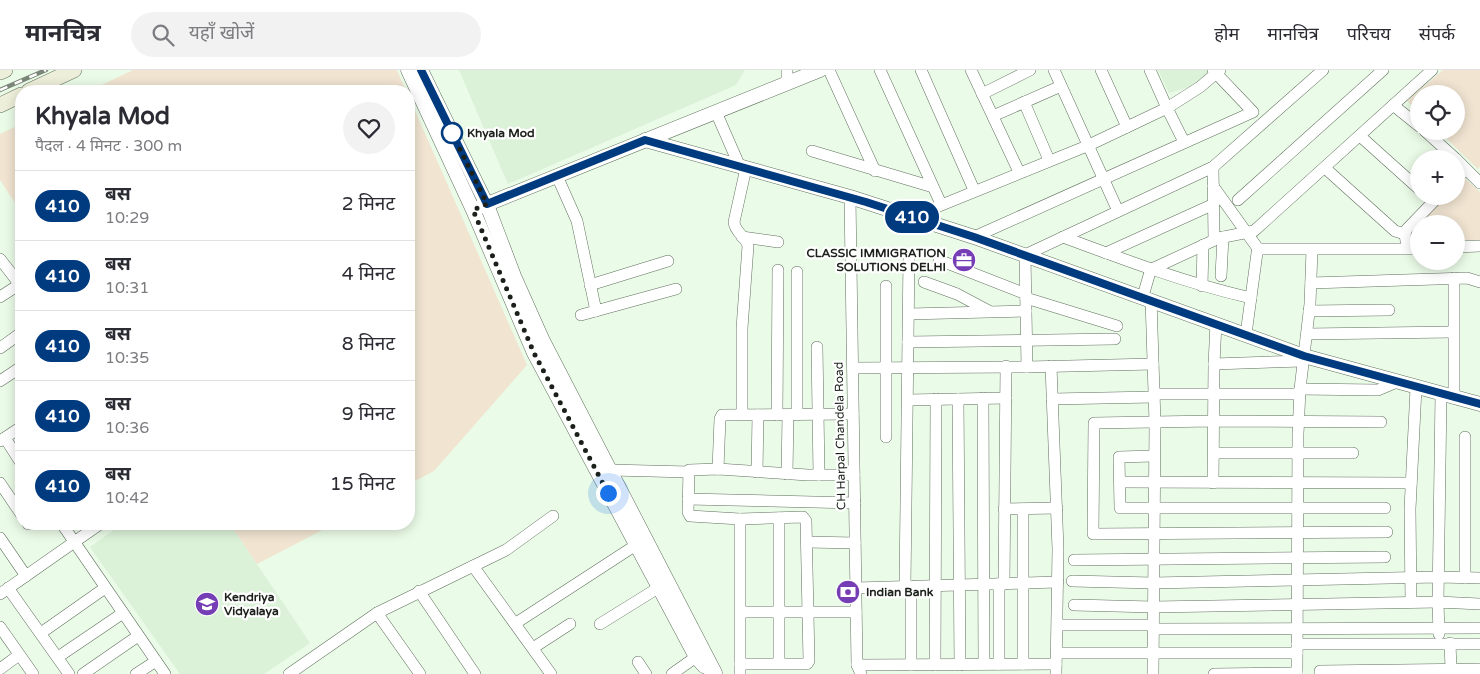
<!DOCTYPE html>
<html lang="hi">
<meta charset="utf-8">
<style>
:root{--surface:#fff;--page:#f2f2f3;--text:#2b2b33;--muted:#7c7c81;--line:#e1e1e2}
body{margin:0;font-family:"Varela Round","Noto Sans Devanagari",sans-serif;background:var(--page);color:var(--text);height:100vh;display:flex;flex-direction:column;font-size:19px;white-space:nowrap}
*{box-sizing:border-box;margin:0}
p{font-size:16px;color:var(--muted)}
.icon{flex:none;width:28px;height:28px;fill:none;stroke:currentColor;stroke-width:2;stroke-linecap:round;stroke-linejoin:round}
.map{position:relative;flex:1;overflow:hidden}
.details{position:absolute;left:15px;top:15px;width:400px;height:445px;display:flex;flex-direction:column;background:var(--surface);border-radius:20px;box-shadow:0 2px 12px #0003}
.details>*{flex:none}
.badge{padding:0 10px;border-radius:16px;font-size:18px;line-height:32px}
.controls{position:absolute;left:1410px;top:15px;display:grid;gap:10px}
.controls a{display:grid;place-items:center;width:55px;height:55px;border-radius:50%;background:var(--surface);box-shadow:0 2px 12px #0003;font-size:25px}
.you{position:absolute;width:25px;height:25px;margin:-12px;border:4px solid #fff;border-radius:50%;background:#1a73e8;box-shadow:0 0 0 8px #1a73e833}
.map>.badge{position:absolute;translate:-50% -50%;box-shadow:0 0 0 2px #fff}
.round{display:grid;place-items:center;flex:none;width:52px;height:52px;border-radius:26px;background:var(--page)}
.headline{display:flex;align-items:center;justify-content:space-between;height:85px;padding:0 20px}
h1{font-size:24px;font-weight:700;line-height:38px}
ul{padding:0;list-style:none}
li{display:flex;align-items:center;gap:15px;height:70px;padding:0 20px;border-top:1px solid var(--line)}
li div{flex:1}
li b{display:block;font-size:19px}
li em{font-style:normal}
li .badge{min-width:55px;font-weight:700;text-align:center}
header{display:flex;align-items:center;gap:30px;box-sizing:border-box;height:70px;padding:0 25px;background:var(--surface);border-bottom:1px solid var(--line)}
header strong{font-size:24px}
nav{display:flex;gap:28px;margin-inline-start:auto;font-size:18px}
.search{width:350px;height:45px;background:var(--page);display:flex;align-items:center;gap:12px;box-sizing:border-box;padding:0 18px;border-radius:28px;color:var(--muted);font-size:19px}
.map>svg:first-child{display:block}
.built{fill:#dbf1d8}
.green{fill:#f1e4d1}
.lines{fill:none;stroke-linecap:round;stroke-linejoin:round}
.minor-casing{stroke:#61705f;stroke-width:12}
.tertiary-casing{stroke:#61705f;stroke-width:15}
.secondary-casing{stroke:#61705f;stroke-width:16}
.minor{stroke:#fff;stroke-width:11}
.tertiary{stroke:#fff;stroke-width:14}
.secondary{stroke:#eeefda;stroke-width:15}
.rail-casing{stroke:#7b8679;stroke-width:4.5}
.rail{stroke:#fff;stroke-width:2.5;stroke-dasharray:8;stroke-linecap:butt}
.line-casing{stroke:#fff;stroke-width:11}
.line{stroke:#003b80;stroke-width:8}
.walk{stroke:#1b211a;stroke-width:5;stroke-dasharray:0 9}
.stop-dot{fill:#fff;stroke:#003b80;stroke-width:2.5}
.labels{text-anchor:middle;stroke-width:4.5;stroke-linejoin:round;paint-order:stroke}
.stop-label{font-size:12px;font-weight:bold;fill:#1b211a;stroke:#fff;text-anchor:start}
.poi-label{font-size:12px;font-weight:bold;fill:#1b211a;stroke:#fff;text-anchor:start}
.street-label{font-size:12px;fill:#1b211a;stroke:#fff}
</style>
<header>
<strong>मानचित्र</strong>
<div class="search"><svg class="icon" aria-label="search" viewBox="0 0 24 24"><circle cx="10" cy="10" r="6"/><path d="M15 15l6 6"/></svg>यहाँ खोजें</div>
<nav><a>होम</a><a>मानचित्र</a><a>परिचय</a><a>संपर्क</a></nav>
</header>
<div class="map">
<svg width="1480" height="604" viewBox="0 0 1480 604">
<rect width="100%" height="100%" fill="#eafbe7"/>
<!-- built -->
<g class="built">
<polygon points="459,0 745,0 736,15 508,114"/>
<polygon points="1158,0 1213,0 1199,14 1169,23"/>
<polygon points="122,454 230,454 310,573 264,604 180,604 90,477"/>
</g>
<!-- green -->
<g class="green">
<polygon points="133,0 397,0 406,21 89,21"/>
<polygon points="1443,0 1480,0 1480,96 1478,99 1439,61 1456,61 1456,24 1419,24 1419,42 1407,31"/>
<polygon points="409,27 527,295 434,401 409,414"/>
<polygon points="21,54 21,142 0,110 0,64"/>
<polygon points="1461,105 1480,122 1480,170 1456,170 1456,154 1419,154 1419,170 1406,160 1440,126 1456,126 1456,111"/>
<polygon points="230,454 334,454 257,494"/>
</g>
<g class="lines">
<!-- minor casing -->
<g class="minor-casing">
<g id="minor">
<polyline points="829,0 875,101"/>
<polyline points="880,0 941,134"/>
<polyline points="921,0 974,120"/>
<polyline points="971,0 1019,102"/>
<polyline points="1054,0 1118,141"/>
<polyline points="1101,0 1127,57"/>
<polyline points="787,13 787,0"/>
<polyline points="982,24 1030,0"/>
<polyline points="1024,32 1049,90"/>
<polyline points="1393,35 1419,56"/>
<polyline points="716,42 740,97"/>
<polyline points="993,46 1061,16"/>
<polyline points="1425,61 1456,89"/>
<polyline points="1360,66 1419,119"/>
<polyline points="1184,72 1167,38 1200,17 1220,0"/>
<polyline points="812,81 933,117"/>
<polyline points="1456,89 1480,113"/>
<polyline points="1213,97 1214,170"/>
<polyline points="1325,98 1395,161 1405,164"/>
<polyline points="557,106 577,151 596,241"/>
<polyline points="1456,109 1466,99"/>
<polyline points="1213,116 1259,180"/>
<polyline points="850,127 857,595 861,604"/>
<polyline points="1238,130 1383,0"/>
<polyline points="912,147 1087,76 1167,38 1150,0"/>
<polyline points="742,167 778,172"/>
<polyline points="974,167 1253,42 1213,0"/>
<path d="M 1063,167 C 1125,190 1186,213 1251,228"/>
<polyline points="1406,171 1405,164 1407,159 1439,126"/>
<polyline points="1456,177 1480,176"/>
<polyline points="1106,183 1214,134"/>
<polyline points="0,189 21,216"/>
<polyline points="939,190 1026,224"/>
<polyline points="797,202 797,345"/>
<polyline points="1221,206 1223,167"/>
<polyline points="924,212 957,224 989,241"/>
<polyline points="1311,213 1467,208 1480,212"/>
<polyline points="590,215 668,191"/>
<polyline points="886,216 886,367"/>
<polyline points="1202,216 1203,175"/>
<polyline points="1143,226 1150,202 1154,198 1219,168 1254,161 1432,0"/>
<polyline points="0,227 20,214"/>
<polyline points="1026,228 1117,256"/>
<polyline points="1151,229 1155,353 1153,604"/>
<polyline points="1309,241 1389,240"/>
<polyline points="909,244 1026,241"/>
<polyline points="581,245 676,219"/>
<polyline points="1246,264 1257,183 1259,179 1419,179"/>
<polyline points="1307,264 1453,262"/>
<polyline points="908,272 1115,269"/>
<polyline points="817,277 819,405"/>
<polyline points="0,278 21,263"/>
<polyline points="1153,294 1027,297 1025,185 1213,97 1323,0"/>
<polyline points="1214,294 1303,291"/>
<polyline points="1051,296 1058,479 1056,604"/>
<polyline points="853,298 1027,297"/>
<polyline points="0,311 21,297"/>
<polyline points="1300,319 1378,320 1397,312"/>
<polyline points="1154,324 1299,324"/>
<polyline points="983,328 984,594"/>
<polyline points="1454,328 1454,208"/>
<polyline points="958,329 960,595"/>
<polyline points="1052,329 1154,327"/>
<polyline points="908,330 1006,328"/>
<path d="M 742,344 L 742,258 L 748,176 C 746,166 735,163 734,152 L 746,98"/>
<polyline points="777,345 778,200"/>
<polyline points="1381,352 1213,351 1094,353 1093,464 1387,462"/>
<polyline points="5,368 21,393"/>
<polyline points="0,371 21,357"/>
<polyline points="1214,383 1353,383"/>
<polyline points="1154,386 1119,387 1120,438 1385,438"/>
<polyline points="718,399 720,349 722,345 853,344"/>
<polyline points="611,400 689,402"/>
<polyline points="757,402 758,345"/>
<polyline points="787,404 788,345"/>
<polyline points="1120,412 1411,413"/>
<polyline points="0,413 21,444"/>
<polyline points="1213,413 1214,294 1216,253"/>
<polyline points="688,429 855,433"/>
<polyline points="1004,439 1057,438"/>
<polyline points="1023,439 1023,594"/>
<polyline points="28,454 30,454"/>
<polyline points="62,454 165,604"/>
<polyline points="0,468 26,506"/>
<polyline points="807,472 855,473"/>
<polyline points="1074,490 1385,487"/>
<polyline points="473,496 551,604"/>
<polyline points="1465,508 1465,367"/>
<polyline points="1072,511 1153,513 1438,507 1480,508"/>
<polyline points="999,514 999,594"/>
<polyline points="1004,514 1006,296"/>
<polyline points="905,516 909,185"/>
<polyline points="8,518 69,604"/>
<polyline points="856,518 1058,512"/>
<polyline points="419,521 475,604"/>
<polyline points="0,524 100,454"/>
<polyline points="1411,532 1410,439 1416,318"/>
<polyline points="1074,535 1153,537 1438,532 1441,325"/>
<polyline points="741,542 856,542"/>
<polyline points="377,543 420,604"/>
<polyline points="516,553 636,475"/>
<polyline points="600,554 658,518"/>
<polyline points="1058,555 1153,555"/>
<polyline points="0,557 33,604"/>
<polyline points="1153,559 1480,558"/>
<polyline points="41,563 105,518"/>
<polyline points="1439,564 1438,532 1480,534"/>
<polyline points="1450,573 1451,599"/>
<polyline points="1297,574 1480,574"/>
<polyline points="533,578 570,554"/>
<polyline points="1057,583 1297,583"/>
<polyline points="58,587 123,543"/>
<polyline points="638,592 646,604"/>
<polyline points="779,593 779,448"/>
<polyline points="740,594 807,594 809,591 806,451 803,447 740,449 690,446 688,442 689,400 718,399 808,405 854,405"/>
<polyline points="857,595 1056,594"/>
<polyline points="911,595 911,516"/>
<polyline points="935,595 936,329"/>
<polyline points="0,599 19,585"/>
<polyline points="83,604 138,566"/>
<polyline points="136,604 156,591"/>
<polyline points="289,604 377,543 506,480 553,446"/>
<polyline points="672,604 703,582"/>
<polyline points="740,604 740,449"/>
<polyline points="1214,604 1297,603"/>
<polyline points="1297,604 1298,364 1300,319 1310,234 1312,180"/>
<polyline points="1320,604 1320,601 1480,599"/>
</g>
</g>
<!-- tertiary casing -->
<g class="tertiary-casing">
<g id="tertiary">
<polyline points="408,0 473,140 534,283 696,587 704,596 713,600"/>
<polyline points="421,0 487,135 514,206 543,271 715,603"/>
<polyline points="645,70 850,127 974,167 1304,286 1480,334"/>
<polyline points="480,137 820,0"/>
</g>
</g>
<!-- secondary casing -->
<g class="secondary-casing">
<g id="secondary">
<polyline points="0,2 5,0"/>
<polyline points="29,21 74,0"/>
<polyline points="0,35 21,25"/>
</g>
</g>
<!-- minor -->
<use href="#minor" class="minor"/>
<!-- tertiary -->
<use href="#tertiary" class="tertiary"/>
<!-- secondary -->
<use href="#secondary" class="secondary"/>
<!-- rail casing -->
<g class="rail-casing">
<polyline id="rail" points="0,20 46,0"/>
</g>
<!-- rail -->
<use href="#rail" class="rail"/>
</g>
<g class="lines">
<!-- line casing -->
<g class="line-casing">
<polyline id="line" points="421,0 487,134 645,70 866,132 974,167 1304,286 1480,334"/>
</g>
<!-- line -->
<use href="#line" class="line"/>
<!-- walk -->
<polyline class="walk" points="452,63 487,134 473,140 534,283 608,423"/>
</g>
<!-- icons -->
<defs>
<g id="office-disc" transform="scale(1.25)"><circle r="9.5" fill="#753eb4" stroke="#fff"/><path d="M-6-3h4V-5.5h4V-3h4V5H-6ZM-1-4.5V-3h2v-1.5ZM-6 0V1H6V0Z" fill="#fff"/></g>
<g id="bank-disc" transform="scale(1.25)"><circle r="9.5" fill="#753eb4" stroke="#fff"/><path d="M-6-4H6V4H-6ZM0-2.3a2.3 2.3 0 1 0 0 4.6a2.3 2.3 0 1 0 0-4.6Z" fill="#fff"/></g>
<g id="school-disc" transform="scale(1.25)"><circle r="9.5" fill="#753eb4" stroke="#fff"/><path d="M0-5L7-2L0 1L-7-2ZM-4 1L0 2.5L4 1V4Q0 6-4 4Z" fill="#fff"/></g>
</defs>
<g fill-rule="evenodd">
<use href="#office-disc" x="964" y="190"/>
<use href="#bank-disc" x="848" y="522"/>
<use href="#school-disc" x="207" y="534"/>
</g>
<!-- markers -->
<circle class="stop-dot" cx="452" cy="63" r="10"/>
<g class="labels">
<!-- stop labels -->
<g class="stop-label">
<text x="467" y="67">Khyala Mod</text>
</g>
<!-- poi labels -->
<g class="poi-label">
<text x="946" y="187" text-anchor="end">CLASSIC IMMIGRATION<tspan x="946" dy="14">SOLUTIONS DELHI</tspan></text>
<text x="866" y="526">Indian Bank</text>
<text x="224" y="531">Kendriya<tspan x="224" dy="14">Vidyalaya</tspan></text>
</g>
<!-- street labels -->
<g class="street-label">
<text transform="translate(840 366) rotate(-91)" y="4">CH Harpal Chandela Road</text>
</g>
</g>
</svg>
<div class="controls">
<a><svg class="icon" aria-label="locate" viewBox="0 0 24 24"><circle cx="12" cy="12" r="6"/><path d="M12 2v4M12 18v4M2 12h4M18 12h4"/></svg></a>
<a>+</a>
<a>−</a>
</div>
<div class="you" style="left:608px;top:423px"></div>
<b class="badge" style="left:912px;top:147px;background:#003b80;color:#fff">410</b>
<section class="details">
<div class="headline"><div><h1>Khyala Mod</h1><p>पैदल · 4 मिनट · 300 m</p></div><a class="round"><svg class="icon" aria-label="heart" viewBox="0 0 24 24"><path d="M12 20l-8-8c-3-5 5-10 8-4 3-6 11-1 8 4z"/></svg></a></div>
<ul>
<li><span class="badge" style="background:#003b80;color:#fff">410</span><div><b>बस</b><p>10:29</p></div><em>2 मिनट</em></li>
<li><span class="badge" style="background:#003b80;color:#fff">410</span><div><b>बस</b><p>10:31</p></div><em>4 मिनट</em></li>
<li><span class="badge" style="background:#003b80;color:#fff">410</span><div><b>बस</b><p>10:35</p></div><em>8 मिनट</em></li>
<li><span class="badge" style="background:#003b80;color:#fff">410</span><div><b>बस</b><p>10:36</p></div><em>9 मिनट</em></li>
<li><span class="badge" style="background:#003b80;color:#fff">410</span><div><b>बस</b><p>10:42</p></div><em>15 मिनट</em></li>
</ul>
</section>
</div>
